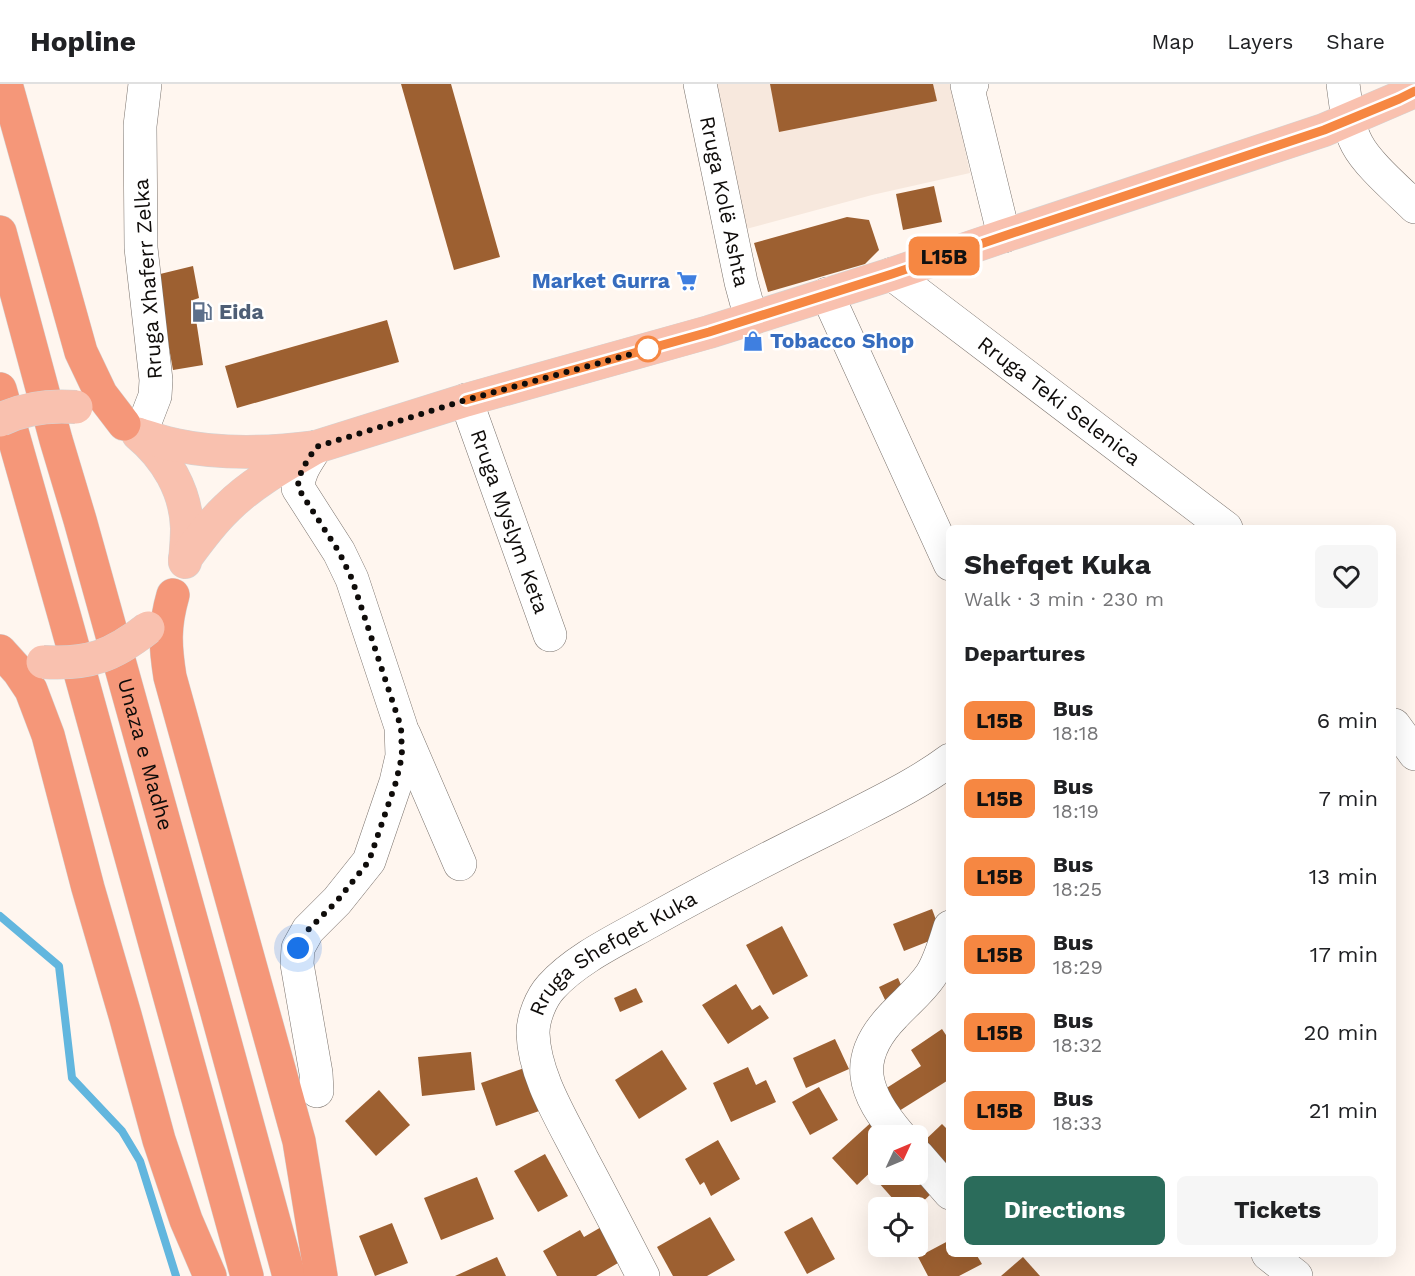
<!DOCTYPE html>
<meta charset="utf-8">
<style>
:root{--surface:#fff;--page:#f6f6f6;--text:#202124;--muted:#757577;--line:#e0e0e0;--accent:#2b6c5b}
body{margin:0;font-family:"Work Sans",sans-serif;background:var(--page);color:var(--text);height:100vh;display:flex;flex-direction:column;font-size:22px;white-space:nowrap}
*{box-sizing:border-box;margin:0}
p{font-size:20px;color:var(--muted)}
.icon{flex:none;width:33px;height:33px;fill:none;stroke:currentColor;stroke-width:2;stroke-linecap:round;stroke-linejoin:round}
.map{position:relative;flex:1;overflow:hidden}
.sheet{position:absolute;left:946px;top:441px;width:450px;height:732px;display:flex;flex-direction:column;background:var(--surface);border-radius:9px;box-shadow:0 6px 24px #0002}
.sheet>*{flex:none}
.badge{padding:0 12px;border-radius:9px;font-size:21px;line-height:39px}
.needle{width:39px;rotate:46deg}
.tools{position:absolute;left:868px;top:1041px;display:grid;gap:12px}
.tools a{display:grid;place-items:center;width:60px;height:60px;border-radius:9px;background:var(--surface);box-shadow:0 6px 24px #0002;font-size:30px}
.you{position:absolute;width:30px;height:30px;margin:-15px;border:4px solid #fff;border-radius:50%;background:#1a73e8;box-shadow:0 0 0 9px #1a73e833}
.map>.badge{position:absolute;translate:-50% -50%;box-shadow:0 0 0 3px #fff}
h2{padding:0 18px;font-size:22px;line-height:54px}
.round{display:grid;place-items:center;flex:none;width:63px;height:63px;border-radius:9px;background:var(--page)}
.overview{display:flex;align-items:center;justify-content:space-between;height:102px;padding:0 18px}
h1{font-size:28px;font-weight:700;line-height:45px}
.action{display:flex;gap:12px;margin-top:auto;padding:12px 18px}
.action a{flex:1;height:69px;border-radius:9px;background:var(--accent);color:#fff;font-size:24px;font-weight:700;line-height:69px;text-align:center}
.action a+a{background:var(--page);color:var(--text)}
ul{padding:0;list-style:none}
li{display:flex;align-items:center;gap:18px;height:78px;padding:0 18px}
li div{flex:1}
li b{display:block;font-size:22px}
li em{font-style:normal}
li .badge{min-width:66px;font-weight:700;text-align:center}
header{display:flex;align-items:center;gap:36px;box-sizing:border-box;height:84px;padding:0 30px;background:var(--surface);border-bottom:2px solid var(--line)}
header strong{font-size:28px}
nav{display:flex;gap:33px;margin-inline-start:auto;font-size:21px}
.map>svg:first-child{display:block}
.built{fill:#f7e8dd}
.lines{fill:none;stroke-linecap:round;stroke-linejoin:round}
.stream{stroke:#62b6de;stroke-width:8}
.building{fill:#9d6031}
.minor-casing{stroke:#7a726c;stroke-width:34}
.major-casing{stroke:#d4d3d3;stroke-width:34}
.highway-casing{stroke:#d4d3d3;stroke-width:34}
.minor{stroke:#fff;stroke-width:33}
.major{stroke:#f9c1af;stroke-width:33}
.highway{stroke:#f59779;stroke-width:33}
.major-bridge-casing{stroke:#d4d3d3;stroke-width:34;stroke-linecap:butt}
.major-bridge{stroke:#f9c1af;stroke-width:33}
.line-casing{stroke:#fff;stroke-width:14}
.line{stroke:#f68742;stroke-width:9}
.walk{stroke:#0f0c0a;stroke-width:6;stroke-dasharray:0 10.8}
.stop-dot{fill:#fff;stroke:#f68742;stroke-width:3}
.labels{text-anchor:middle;stroke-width:5;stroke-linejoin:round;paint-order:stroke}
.street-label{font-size:21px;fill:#0f0c0a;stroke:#fff}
.shop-label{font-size:21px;font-weight:bold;fill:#366cbe;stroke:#fff;text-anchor:end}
.service-label{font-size:21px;font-weight:bold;fill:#4e5e75;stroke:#fff;text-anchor:start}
</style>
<header>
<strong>Hopline</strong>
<nav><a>Map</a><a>Layers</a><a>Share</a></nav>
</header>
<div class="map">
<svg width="1415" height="1192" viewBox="0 0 1415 1192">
<rect width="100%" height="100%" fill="#fff6ef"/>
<!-- built -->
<polygon class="built" points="715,0 951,0 970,89 872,111 746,145"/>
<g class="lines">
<!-- stream -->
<polyline class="stream" points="0,832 59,882 72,994 122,1047 140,1077 176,1192"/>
</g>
<!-- building -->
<g class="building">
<polygon points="401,0 451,0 500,173 454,186"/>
<polygon points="770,0 933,0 937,17 779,48"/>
<polygon points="934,102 942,138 903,146 896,110"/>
<polygon points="847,133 869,136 879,166 865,180 768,208 754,159"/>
<polygon points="193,182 199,214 193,216 203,281 173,286 156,191"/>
<polygon points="387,236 399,278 237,324 225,282"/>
<polygon points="932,825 942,852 904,867 893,840"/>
<polygon points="782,842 808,892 773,911 746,861"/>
<polygon points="898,894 905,910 886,918 879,903"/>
<polygon points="736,900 752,926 760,921 769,934 728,960 702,921"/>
<polygon points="636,904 643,918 620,928 614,914"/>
<polygon points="942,945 950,957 950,995 899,1027 885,1005 921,982 911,966"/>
<polygon points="835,955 849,985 806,1004 793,974"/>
<polygon points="662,966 687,1005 639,1035 615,996"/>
<polygon points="471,968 475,1006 422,1012 418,973"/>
<polygon points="530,982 545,1025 496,1042 481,999"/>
<polygon points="748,983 756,1001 766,996 776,1018 731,1038 713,999"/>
<polygon points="819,1003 838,1036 810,1051 792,1018"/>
<polygon points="379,1006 410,1041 376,1072 345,1037"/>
<polygon points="876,1034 879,1052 879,1080 857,1101 832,1074"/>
<polygon points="942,1040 950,1048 950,1082 944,1086 921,1060"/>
<polygon points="718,1056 740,1095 711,1112 704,1098 700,1101 685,1075"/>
<polygon points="545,1070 568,1112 538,1128 514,1087"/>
<polygon points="888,1090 917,1090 933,1108 916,1124 901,1124 879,1099"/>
<polygon points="477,1093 494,1135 441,1156 424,1114"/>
<polygon points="710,1133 735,1176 707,1192 673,1192 657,1163"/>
<polygon points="812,1133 835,1175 807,1190 784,1148"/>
<polygon points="392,1139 408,1179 375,1192 359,1152"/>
<polygon points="603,1142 623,1176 596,1192 557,1192 543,1167 580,1146 584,1153"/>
<polygon points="950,1156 950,1170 976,1170 982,1180 959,1192 928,1192 918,1173"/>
<polygon points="497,1173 506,1192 455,1192"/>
<polygon points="1023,1173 1040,1192 1001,1192"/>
</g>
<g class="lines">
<!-- minor casing -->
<g class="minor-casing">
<g id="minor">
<path id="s1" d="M 700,0 L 741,198 L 751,235"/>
<polyline points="972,0 967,1 1004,152"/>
<path d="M 1343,0 C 1346,20 1347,41 1357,60 C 1368,81 1398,106 1415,123"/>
<path id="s2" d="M 892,190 L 1226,444"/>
<polyline points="827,210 950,480"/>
<path id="s3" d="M 466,316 L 550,551"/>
<polyline points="140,351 155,312 156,296 141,164 140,42 145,0"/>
<path d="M 316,363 C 308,376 298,388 298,404 L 339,468 L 352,495 L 401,643 L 402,672 L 396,698 L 369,777 L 337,817 L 308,846 L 298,864 L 297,880 L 316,989 L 317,1007"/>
<polyline points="1394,641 1415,670"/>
<polyline points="404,650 460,780"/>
<path d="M 900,1052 C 863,1009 851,975 894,931 C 906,918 921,906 931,891 C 940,877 945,858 950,843"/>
<polyline points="918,1072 950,1109"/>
<polyline points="1268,1170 1296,1192"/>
<path id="s4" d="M 643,1192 C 623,1153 603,1114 582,1075 C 563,1037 534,992 533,949 C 533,934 541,914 551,903 C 576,875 617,856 649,838 C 710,804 772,772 835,741 C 873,721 915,702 950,676"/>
</g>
</g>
<!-- major casing -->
<g class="major-casing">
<g id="major">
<path d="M 138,350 C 166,373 186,407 187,444 C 187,456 186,466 185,478"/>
<path d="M 140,351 C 152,354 164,359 176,361 C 222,371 270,369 316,363 C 285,381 252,399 227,424 C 211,439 198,457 185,475"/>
<polyline points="316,363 466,316 709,248 892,190 1004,152 1324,46 1415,7"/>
</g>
</g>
<!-- highway casing -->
<g class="highway-casing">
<g id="highway">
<polyline points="6,0 81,268 101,310 124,340"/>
<path id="s5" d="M 0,148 L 56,356 L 80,436 L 216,925 L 289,1192"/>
<polyline points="0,305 65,534 247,1192"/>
<path d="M 173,511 C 164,542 165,562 170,593 L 299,1057 L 321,1192"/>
<polyline points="0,567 19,588 31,606 48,651 88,804 125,931 159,1056 186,1136 210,1192"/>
</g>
</g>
<!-- minor -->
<use href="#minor" class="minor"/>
<!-- major -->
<use href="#major" class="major"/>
<!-- highway -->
<use href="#highway" class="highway"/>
<!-- major-bridge casing -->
<g class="major-bridge-casing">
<g id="major-bridge">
<path d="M 0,336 C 24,324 49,321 76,323"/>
<path d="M 43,578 C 88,581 113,572 148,544"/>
</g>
</g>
<!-- major-bridge -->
<use href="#major-bridge" class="major-bridge"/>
</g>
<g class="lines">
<!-- line casing -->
<g class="line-casing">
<polyline id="line" points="466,316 709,248 892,190 1004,152 1324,46 1399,15 1415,7"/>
</g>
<!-- line -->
<use href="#line" class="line"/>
<!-- walk -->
<path class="walk" d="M 298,864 L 308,846 L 337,817 L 369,777 L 396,698 L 402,672 L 401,643 L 352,495 L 339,468 L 298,404 C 298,388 308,376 316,363 L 466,316 L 653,264 L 648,265"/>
</g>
<!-- icons -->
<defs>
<g id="supermarket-bare" transform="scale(1.62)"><path d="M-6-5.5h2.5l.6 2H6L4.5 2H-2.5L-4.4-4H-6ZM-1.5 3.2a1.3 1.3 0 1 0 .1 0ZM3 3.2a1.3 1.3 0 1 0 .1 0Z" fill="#3f7fe0" stroke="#fff" stroke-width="2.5" paint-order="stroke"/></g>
<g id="fuel-bare" transform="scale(1.62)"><path d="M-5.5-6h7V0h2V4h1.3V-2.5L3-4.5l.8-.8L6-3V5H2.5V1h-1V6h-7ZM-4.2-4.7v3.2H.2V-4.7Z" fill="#5c6f8a" stroke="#fff" stroke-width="2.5" paint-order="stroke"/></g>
<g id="shop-bare" transform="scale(1.62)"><path d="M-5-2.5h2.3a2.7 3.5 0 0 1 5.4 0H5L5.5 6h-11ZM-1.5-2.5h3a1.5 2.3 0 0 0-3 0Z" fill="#3f7fe0" stroke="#fff" stroke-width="2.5" paint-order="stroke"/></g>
</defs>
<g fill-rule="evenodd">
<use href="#supermarket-bare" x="687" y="197"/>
<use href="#fuel-bare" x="202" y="228"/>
<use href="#shop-bare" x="753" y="257"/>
</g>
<!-- markers -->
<circle class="stop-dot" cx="648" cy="265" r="12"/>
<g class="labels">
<!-- street labels -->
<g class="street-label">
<text dy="7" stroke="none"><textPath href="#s1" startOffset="120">Rruga Kolë Ashta</textPath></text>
<text transform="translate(148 195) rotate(-94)" y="7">Rruga Xhaferr Zelka</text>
<text dy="7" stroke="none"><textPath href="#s2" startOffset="210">Rruga Teki Selenica</textPath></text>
<text dy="7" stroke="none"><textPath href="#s3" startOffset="129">Rruga Myslym Keta</textPath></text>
<text dy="7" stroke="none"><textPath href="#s5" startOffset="542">Unaza e Madhe</textPath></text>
<text dy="7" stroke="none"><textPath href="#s4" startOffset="388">Rruga Shefqet Kuka</textPath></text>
</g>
<!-- shop labels -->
<g class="shop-label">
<text x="670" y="204">Market Gurra</text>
<text x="770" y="264" text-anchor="start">Tobacco Shop</text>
</g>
<!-- service labels -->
<g class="service-label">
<text x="219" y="235">Eida</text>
</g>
</g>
</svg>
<div class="tools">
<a><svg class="needle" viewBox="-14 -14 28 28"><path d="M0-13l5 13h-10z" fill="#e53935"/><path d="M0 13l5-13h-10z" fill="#757577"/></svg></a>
<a><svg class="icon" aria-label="locate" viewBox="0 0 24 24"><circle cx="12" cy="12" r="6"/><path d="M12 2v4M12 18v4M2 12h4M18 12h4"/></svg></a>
</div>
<div class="you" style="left:298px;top:864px"></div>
<b class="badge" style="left:944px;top:172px;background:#f68742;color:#111">L15B</b>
<section class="sheet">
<div class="overview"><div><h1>Shefqet Kuka</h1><p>Walk · 3 min · 230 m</p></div><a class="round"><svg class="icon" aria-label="heart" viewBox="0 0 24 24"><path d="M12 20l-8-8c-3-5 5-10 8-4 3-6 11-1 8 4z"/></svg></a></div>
<h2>Departures</h2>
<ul>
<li><span class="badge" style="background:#f68742;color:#111">L15B</span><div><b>Bus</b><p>18:18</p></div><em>6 min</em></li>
<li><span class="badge" style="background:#f68742;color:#111">L15B</span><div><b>Bus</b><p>18:19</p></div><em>7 min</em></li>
<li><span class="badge" style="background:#f68742;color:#111">L15B</span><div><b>Bus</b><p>18:25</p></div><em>13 min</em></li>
<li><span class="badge" style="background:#f68742;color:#111">L15B</span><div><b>Bus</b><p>18:29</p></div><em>17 min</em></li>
<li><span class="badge" style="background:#f68742;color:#111">L15B</span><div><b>Bus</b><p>18:32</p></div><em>20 min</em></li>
<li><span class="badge" style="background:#f68742;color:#111">L15B</span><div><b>Bus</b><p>18:33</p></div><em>21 min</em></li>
</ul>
<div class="action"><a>Directions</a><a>Tickets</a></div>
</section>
</div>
